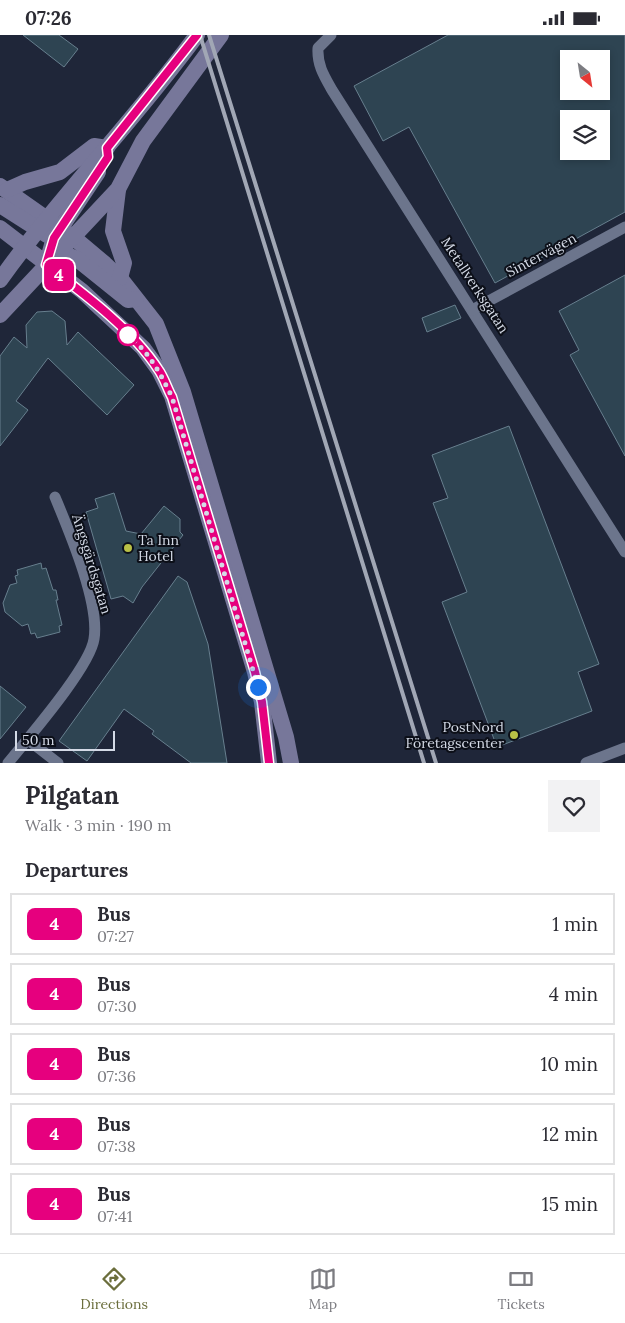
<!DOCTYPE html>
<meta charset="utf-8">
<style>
:root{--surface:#fff;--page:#f2f2f3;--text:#2b2b33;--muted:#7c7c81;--line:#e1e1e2;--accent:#6b6e3c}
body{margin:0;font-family:Lora,serif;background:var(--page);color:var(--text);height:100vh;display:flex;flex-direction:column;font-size:19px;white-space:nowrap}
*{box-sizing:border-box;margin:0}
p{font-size:16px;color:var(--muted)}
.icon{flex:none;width:28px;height:28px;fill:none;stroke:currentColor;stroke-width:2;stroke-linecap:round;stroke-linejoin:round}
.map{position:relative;height:728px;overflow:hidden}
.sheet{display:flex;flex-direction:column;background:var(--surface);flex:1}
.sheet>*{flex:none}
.badge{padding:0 10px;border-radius:8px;font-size:18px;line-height:32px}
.needle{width:32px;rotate:150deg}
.buttons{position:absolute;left:560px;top:15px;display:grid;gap:10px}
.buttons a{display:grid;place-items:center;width:50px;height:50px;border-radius:0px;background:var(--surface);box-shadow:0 2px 8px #0003;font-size:25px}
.scale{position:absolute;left:15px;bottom:12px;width:100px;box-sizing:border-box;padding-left:5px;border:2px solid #d4dae6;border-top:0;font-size:14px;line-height:18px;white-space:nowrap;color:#d4dae6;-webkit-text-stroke:4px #0c0f18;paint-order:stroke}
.you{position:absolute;width:25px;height:25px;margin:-12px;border:4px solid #fff;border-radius:50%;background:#1a73e8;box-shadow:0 0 0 8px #1a73e833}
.map>.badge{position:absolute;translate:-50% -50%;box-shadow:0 0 0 2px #fff}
h2{padding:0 25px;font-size:19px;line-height:45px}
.round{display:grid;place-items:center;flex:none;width:52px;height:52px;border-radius:0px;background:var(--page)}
.headline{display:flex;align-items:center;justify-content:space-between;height:85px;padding:0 25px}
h1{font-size:24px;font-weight:800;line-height:38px}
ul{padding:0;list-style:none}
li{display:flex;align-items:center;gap:15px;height:62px;margin:0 10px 8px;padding:0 15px;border:2px solid var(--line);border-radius:0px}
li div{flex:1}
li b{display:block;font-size:19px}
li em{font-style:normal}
li .badge{min-width:55px;font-weight:700;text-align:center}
.status{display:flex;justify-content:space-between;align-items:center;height:35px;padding:0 25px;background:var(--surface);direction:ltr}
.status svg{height:14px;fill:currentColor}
.menu{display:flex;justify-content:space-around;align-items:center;height:70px;border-top:1px solid var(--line);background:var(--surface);font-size:14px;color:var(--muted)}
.menu a{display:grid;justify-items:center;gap:2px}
.menu .active{color:var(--accent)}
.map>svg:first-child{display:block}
.building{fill:#2e4452;stroke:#677f8e;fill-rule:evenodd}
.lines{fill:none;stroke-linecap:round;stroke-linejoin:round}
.street{stroke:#6c758c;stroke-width:11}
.secondary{stroke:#77779a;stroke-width:16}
.rail{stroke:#a1a7b5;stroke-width:4}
.line-casing{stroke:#fff;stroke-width:11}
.line{stroke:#e6007e;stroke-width:8}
.walk{stroke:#d4dae6;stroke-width:5;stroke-dasharray:0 9}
.stop-dot{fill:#fff;stroke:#e6007e;stroke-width:2.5}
.poi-dot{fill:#b9c046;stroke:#0c0f18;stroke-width:2}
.labels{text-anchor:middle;stroke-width:4;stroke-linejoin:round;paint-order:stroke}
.street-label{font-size:14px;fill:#d4dae6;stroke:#0c0f18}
.poi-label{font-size:14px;fill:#d4dae6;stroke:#0c0f18;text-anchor:start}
</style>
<div class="status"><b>07:26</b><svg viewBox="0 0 49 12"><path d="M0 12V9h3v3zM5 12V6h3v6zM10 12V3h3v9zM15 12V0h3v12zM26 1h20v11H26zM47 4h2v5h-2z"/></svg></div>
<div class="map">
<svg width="625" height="728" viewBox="0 0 625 728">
<rect width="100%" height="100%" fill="#1f2639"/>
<!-- building -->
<g class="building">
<polygon points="23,0 59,0 78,14 64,32"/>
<path d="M 448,0 L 625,0 L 625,177 L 495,248 L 409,92 L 383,106 L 354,51 ZM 569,24 L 601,24 L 601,56 L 569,56 ZM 569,84 L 601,84 L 601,116 L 569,116 Z"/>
<polygon points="625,240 625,421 570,320 579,315 559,276"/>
<polygon points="455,270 461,283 427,297 422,283"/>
<polygon points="52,276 65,286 67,310 78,297 134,350 107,380 48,323 16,366 28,375 0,411 0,321 14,302 27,313 26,290 37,277"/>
<polygon points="509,391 599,629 578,637 592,676 497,712 442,567 467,557 433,468 448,463 432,420"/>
<polygon points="114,458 126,496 141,499 164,471 180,484 180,497 183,500 142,552 133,568 123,561 111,564 86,477 98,473 95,464"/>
<polygon points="41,528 42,534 46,533 53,555 56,555 58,565 56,565 62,590 59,591 60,597 37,603 35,598 31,599 28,589 22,591 5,577 3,568 10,550 17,548 15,541 18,540 17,535"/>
<polygon points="178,541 187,547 208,609 227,728 191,728 152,699 154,696 124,674 87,726 59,706"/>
<polygon points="0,651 26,672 0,704"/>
</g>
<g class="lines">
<!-- street -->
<g class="street">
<path d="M 331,0 L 318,13 C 317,30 324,41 332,55 L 625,517"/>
<polyline points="472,275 625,192"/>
<polyline points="27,704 58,728"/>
<path d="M 8,728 C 28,703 90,632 94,604 C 100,568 69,496 55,462"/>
<polyline points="586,728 625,713"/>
</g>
<!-- secondary -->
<g class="secondary">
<polyline points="0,151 74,203 105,229 120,243 156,289 183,357 286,702 291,728"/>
<polyline points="7,155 25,147 60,137 94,111 107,113"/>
<polyline points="118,155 113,196 124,228 120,243"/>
<polyline points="0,170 47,200"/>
<polyline points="0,193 82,256 143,313 159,335 172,361 255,637 262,667 269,728"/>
<polyline points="52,214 77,224 128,265 136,264"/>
<polyline points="46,231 54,203 98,137"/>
<path d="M 0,245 C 61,160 135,85 197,0"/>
<polyline points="0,280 118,154 143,106 221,0"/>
</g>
<!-- rail -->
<g class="rail">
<polyline points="200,0 424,728"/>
<polyline points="209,0 436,728"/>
</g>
</g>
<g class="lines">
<!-- line casing -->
<g class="line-casing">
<path id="line" d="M 197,0 L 107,113 L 108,122 L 54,203 L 46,230 C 83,258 133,295 158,334 C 164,342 167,353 172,362 L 255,637 L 262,667 L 269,728"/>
</g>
<!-- line -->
<use href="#line" class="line"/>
<!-- walk -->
<path class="walk" d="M 128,300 C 149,317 160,338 172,362 L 258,652"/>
</g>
<!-- markers -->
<circle class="stop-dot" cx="128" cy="300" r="10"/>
<g class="poi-dot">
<circle cx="128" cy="513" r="5"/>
<circle cx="514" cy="700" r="5"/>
</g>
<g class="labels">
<!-- street labels -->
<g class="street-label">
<text transform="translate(541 220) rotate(-28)" y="5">Sintervägen</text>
<text transform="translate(475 250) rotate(57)" y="5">Metallverksgatan</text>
<text transform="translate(92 529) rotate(73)" y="5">Ängsgärdsgatan</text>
</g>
<!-- poi labels -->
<g class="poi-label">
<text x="138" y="510">Ta Inn<tspan x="138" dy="16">Hotel</tspan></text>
<text x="504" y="697" text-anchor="end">PostNord<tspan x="504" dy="16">Företagscenter</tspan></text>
</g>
</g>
</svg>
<div class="buttons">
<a><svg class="needle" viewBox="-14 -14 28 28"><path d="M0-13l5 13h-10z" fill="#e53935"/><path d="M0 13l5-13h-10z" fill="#7c7c81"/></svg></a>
<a><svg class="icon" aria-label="layers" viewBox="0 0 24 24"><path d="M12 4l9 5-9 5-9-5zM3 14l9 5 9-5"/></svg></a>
</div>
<div class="scale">50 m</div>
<div class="you" style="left:258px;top:652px"></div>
<b class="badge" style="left:59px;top:240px;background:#e6007e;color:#fff">4</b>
</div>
<section class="sheet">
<div class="headline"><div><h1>Pilgatan</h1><p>Walk · 3 min · 190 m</p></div><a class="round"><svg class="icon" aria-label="heart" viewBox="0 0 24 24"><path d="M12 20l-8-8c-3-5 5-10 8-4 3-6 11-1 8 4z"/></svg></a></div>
<h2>Departures</h2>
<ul>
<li><span class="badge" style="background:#e6007e;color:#fff">4</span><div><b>Bus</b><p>07:27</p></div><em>1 min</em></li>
<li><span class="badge" style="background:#e6007e;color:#fff">4</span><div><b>Bus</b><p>07:30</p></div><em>4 min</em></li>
<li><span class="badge" style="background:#e6007e;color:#fff">4</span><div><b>Bus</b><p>07:36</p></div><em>10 min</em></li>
<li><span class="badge" style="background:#e6007e;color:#fff">4</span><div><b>Bus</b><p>07:38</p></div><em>12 min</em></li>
<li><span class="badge" style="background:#e6007e;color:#fff">4</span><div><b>Bus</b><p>07:41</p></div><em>15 min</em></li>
</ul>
</section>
<nav class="menu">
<a class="active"><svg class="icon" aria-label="directions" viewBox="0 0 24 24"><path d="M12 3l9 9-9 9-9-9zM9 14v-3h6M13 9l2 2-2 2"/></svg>Directions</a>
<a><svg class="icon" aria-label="map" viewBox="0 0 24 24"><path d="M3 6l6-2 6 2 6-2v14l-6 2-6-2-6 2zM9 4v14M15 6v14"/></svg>Map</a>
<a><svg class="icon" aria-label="tickets" viewBox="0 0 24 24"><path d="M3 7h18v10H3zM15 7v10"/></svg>Tickets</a>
</nav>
